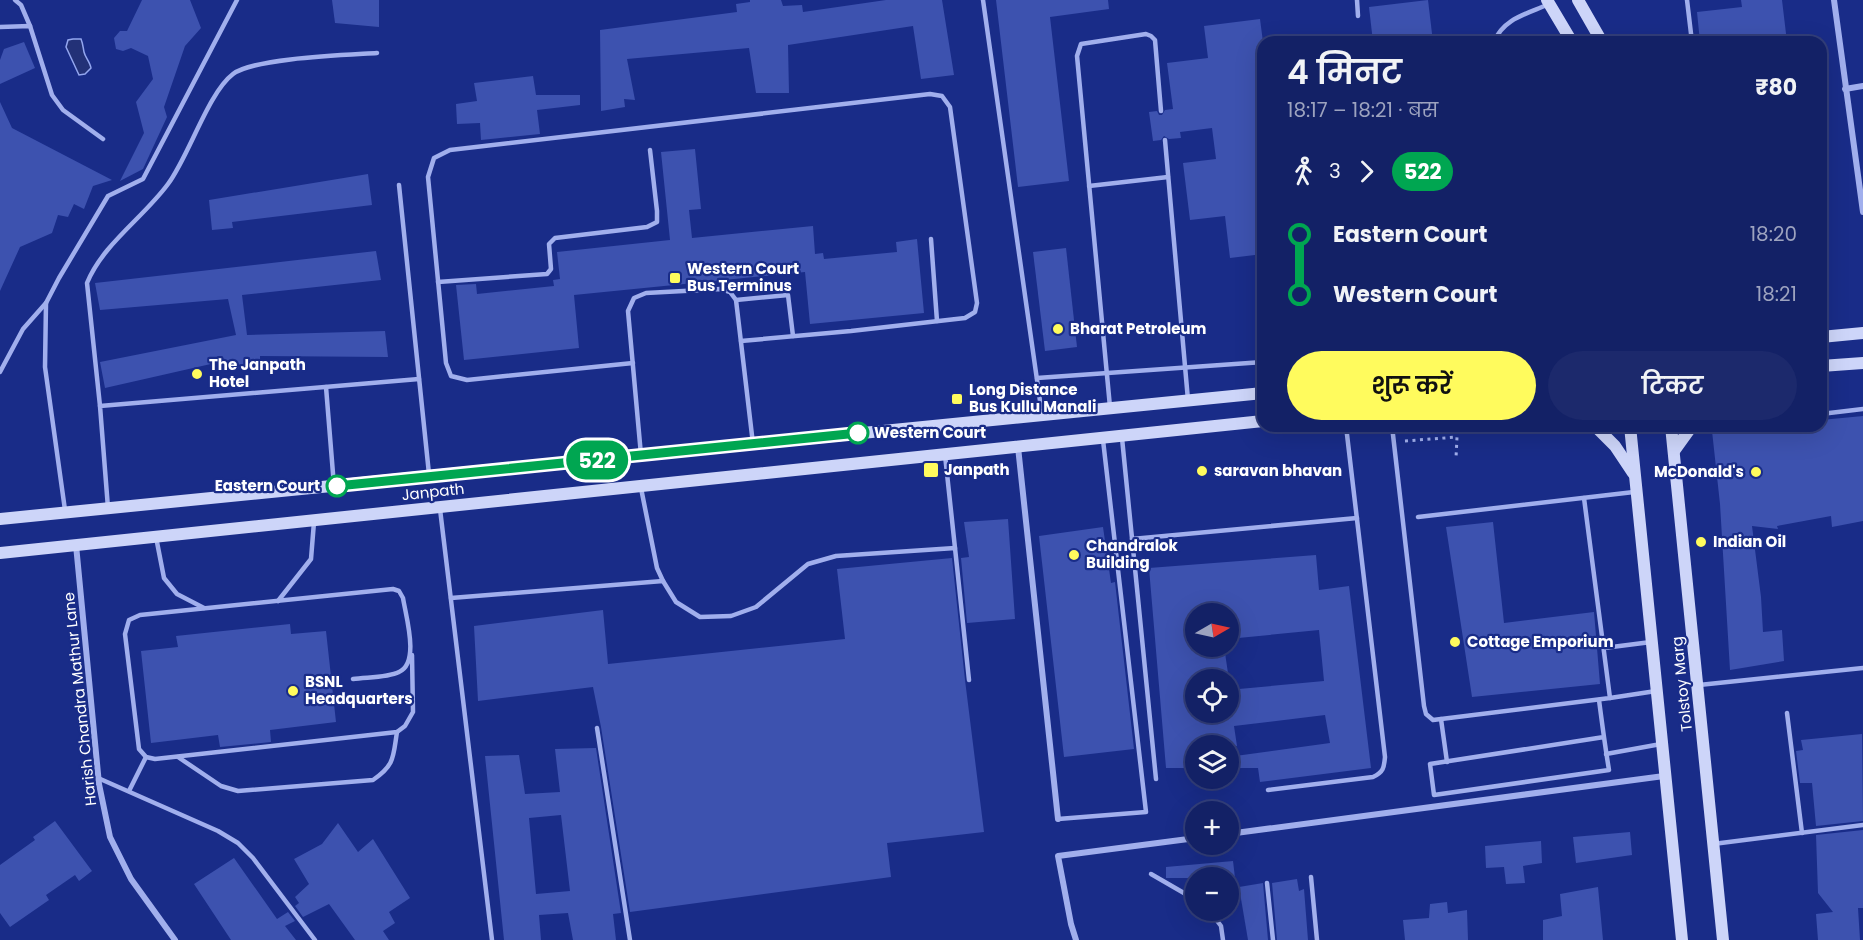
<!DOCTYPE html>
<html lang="hi">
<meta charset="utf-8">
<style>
:root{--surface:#132166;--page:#1c296c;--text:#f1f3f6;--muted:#9da3bf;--line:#323e7a;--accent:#fffb5d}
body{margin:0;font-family:Poppins,"Noto Sans Devanagari",sans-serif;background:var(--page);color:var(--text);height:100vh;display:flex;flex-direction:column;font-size:22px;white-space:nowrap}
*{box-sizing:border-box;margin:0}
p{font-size:20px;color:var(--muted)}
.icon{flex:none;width:33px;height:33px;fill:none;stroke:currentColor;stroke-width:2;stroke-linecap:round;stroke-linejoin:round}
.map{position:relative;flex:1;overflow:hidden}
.details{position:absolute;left:1257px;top:36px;width:570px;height:396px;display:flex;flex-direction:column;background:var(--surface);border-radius:18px;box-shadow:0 6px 24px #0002,0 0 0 2px var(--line)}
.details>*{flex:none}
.badge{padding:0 12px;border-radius:20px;font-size:21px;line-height:39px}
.needle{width:39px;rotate:81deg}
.buttons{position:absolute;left:1185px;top:603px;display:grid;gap:12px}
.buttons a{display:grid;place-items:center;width:54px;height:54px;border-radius:50%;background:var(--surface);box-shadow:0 6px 24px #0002,0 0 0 2px var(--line);font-size:30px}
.map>.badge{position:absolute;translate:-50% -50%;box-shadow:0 0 0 3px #fff}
.legs{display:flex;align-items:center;gap:9px;height:66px;padding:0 30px;font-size:20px}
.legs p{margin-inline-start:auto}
.overview{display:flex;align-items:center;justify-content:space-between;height:102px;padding:0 30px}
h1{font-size:33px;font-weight:600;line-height:45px}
.primary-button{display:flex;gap:12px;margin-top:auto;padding:12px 30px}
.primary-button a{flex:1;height:69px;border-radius:36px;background:var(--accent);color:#111;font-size:24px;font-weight:600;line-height:69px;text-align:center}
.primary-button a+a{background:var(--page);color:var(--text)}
ul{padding:0 30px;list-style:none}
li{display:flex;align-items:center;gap:21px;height:60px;font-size:22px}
li i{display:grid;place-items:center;width:9px;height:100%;margin:0 8px;background:currentColor}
li i::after{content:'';width:15px;height:15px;margin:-8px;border:4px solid;border-radius:50%;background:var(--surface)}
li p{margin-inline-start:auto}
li:first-child i{background:linear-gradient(#0000 50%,currentColor 0)}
li:last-child i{background:linear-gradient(currentColor 50%,#0000 0)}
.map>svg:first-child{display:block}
.water{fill:#233177;stroke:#93a6ef;stroke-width:1.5}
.building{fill:#3d52af;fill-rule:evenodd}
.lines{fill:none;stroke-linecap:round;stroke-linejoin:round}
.path{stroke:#a1afed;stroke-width:3;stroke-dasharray:3 4.5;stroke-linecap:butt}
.service{stroke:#a1afed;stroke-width:4.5}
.minor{stroke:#a1afed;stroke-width:6}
.secondary{stroke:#cdd5f9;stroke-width:12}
.line-1-casing{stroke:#fff;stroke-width:14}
.line-1{stroke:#00a651;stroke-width:9}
.poi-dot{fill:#fffb5d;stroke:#192c88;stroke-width:2}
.stop-1-dot{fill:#fff;stroke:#00a651;stroke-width:3}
.labels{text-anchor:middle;stroke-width:4.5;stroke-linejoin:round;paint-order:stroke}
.poi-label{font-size:15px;font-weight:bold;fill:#fff;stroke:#192c88;text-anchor:start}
.stop-label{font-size:15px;font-weight:bold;fill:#fff;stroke:#192c88;text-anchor:start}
.street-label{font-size:15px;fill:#fff;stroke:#192c88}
</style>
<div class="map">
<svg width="1863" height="940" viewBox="0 0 1863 940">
<rect width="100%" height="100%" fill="#192c88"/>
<!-- water -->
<path class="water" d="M 73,39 L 81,39 C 83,44 83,47 84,52 C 85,57 90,62 91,68 L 85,74 L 79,75 L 66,47 L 68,40 Z"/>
<!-- building -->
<g class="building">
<polygon points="142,0 190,0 201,28 185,46 164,107 167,117 143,169 120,181 144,133 136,102 153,79 148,56 131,48 123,51 116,49 114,38 120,31 127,31"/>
<polygon points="332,0 379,0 379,27 335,23"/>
<polygon points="750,0 781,0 783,6 802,5 803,12 886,0 942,0 954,75 921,79 913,26 788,45 789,93 756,93 749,48 627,59 635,100 624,99 625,107 601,111 600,30 737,12 736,4 750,2"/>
<polygon points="996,0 1108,0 1109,9 1050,17 1069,181 1018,187"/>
<polygon points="1428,0 1433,42 1373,42 1369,7"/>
<polygon points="1741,0 1782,0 1787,42 1700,42 1697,12 1742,7"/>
<polygon points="1260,19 1263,42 1263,254 1230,258 1225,216 1190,220 1183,163 1216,159 1212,128 1180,132 1181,138 1169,139 1164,136 1161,140 1153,141 1149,112 1157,111 1159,115 1162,115 1165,110 1173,109 1167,63 1208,58 1204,26"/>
<polygon points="24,42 35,68 0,84 0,60 4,49"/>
<polygon points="533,76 536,95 580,95 580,105 537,110 540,134 481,140 480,123 457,124 456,104 477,101 474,83"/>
<polygon points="0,102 12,128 112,180 93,186 84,209 74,204 68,217 58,215 52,233 20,247 0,291"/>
<polygon points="695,149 701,209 689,210 692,238 813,226 815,254 823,253 824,259 897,252 896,242 917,239 924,313 810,324 805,272 574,295 579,348 464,360 456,285 476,284 477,294 554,286 553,280 560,279 557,252 670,240 661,152"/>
<polygon points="368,174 372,205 232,222 233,228 212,230 209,200"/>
<polygon points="1066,248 1077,347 1045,351 1033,252"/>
<polygon points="376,251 381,280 242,295 247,335 385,331 388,357 260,356 260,367 227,369 224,361 105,388 100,362 236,335 228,299 100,310 95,283"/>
<polygon points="1863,416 1863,521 1832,527 1831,516 1777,526 1778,529 1752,526 1761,597 1763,632 1782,630 1784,661 1730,670 1720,504 1712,431 1765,426 1821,426 1821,420"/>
<polygon points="1008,519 1015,619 967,623 961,558 969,557 964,522"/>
<polygon points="1493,522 1504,623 1594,612 1600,684 1472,697 1446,527"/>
<polygon points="1103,527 1111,583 1115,582 1134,749 1064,757 1039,536"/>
<path d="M 1316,555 L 1319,590 L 1349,586 L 1371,768 L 1260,782 L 1258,768 L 1228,768 L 1228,757 L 1330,743 L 1325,715 L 1234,726 L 1237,746 L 1196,746 L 1196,768 L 1166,768 L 1149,568 ZM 1196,614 L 1228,614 L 1228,639 L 1319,630 L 1324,681 L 1228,690 L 1228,712 L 1196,712 L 1196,680 L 1229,680 L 1224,646 L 1196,646 Z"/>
<polygon points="952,558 965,680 984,832 887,843 891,877 630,912 601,727 593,687 478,701 474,626 603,610 608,664 845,639 837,569"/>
<polygon points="290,624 291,634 326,631 336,722 270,730 271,742 220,747 218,735 151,743 141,651 178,647 176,636"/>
<polygon points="1862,734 1863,821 1816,826 1812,783 1800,783 1796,751 1803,750 1801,740"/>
<path d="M 596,748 L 621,913 L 613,914 L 616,940 L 573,940 L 568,913 L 539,915 L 541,940 L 504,940 L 485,756 L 519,755 L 525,794 L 560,792 L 555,749 ZM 561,815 L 570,891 L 536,894 L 529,818 Z"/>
<polygon points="55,821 92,871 79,881 75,875 46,895 49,900 10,927 0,913 0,865 35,840 33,837"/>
<polygon points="338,823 358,852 373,839 410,898 389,912 395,923 383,931 389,940 355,940 329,904 303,917 295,906 299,903 295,897 309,884 294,859 322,844"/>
<polygon points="1863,830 1863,908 1858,908 1860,940 1818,940 1816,914 1833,912 1818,893 1816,835"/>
<polygon points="1630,832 1632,855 1576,863 1573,837"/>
<polygon points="1541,841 1542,863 1523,866 1525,883 1506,884 1504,867 1486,868 1485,846"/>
<polygon points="234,858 277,919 288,912 295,921 285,926 296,940 231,940 194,884"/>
<polygon points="1233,861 1235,878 1166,878 1166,867"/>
<polygon points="1297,879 1299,891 1304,889 1308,940 1277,940 1272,883"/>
<polygon points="1263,883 1268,940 1248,940 1239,887"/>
<polygon points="1598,887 1603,940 1543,940 1543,920 1562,916 1560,894"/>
<polygon points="1447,902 1448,913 1467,910 1468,940 1405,940 1403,920 1429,918 1430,904"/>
</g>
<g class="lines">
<!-- path -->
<polyline class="path" points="1405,441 1457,437 1456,458"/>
<!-- service -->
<g class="service">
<polyline points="15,0 21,5 30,26"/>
<polyline points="983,0 1042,415"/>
<polyline points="1357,0 1358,16"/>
<polyline points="1687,0 1692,42"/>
<polyline points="0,27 30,26 52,95 63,110 103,139"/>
<path d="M 1494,42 C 1503,19 1526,14 1547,5"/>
<polyline points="1165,140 1188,400"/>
<polyline points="399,185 429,474"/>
<polyline points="1089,186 1168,177"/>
<polyline points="931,239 937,321"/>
<polyline points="438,282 547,274 551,269 549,244 555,238 647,227 657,222 657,211 650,150"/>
<polyline points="736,300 788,295 793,336"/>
<polyline points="633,363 467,380 451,376 446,363 428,177 434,158 450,150 930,94 942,96 950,107 977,303 975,312 965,318 851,331 741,341"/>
<polyline points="0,372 23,329 46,303"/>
<polyline points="1037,378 1263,362"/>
<polyline points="326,387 334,486"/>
<path d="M 100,406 L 87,283 C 103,244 143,218 168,184 C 189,156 208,93 233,74 C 254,58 346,55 377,53"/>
<polyline points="1110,407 1077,56 1081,44 1146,34 1151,36 1155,40 1161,111"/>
<polyline points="1821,414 1863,409"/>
<polyline points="1392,426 1424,706 1426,714 1433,720 1610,698 1584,498"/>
<polyline points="1122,438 1156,779"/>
<polyline points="641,455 628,311 634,298 646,293 721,289 730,292 736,300 753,444"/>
<polyline points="945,455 955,548"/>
<polyline points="641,488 657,568 663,581"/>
<polyline points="108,508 100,406 419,379"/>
<polyline points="440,509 492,940"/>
<polyline points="65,510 45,367 46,303 59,278 108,196 143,179 237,0"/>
<polyline points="1418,517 1634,492"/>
<polyline points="156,537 164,578 177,594 204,608"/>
<polyline points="1132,539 1357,518"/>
<polyline points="451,598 663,581 676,602 700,617 731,616 756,607 808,564 836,556 955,548 969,680"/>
<polyline points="278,601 311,559 314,522"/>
<polyline points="1604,648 1651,642"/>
<path d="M 353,679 C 367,677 387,678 399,672 C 420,663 406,617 403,598 L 399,591 L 393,589 L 140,615 L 129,620 L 125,634 L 139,749 L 146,757 L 155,759 L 397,732 L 405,726 L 413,712 L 412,655"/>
<polyline points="1699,685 1863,668"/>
<polyline points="1610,698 1656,691"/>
<path d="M 1599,700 C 1602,723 1605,746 1609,770 L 1434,795 L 1430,764 L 1604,737"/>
<polyline points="1787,713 1802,833"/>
<polyline points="1441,719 1447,762"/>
<polyline points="597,728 630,940"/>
<polyline points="1606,754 1661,744"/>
<path d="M 178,757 L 221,786 L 238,791 L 373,780 C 395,765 393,757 397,732"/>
<polyline points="98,778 218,831 238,843 253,858 315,940"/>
<path d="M 1268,790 L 1373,777 C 1384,772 1384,767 1385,757 L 1346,426"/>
<polyline points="129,791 146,757"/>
<polyline points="1058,819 1146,812 1103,440"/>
<polyline points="1713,844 1863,825"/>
<polyline points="1151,874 1196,900"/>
<polyline points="1311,877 1317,940"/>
<polyline points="1267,883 1273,940"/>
<polyline points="1209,910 1221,926 1223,940"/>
</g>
<!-- minor -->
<g class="minor">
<polyline points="1834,0 1863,212"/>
<polyline points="1845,89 1863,86"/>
<polyline points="1018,447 1058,819"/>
<polyline points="76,545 99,784 110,837 131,879 175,940"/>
<polyline points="1228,834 1664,776"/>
<polyline points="1076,940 1071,924 1058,856 1196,838"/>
</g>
<!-- secondary -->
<g class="secondary">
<polyline points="1547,0 1572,42"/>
<polyline points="1578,0 1602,42"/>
<polyline points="1821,337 1863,333"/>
<polyline points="1821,366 1863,363"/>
<polyline points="1595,426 1615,446 1633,473"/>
<polyline points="1630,426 1682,940"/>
<polyline points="1671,426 1723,940"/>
<polyline points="1674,451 1692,426"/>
<polyline points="0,519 1263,393"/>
<polyline points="0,553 1263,421"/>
</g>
</g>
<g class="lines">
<!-- line-1 casing -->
<g class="line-1-casing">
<polyline id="line-1" points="337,486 858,433"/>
</g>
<!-- line-1 -->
<use href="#line-1" class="line-1"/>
</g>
<!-- markers -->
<g class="poi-dot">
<rect x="669" y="272" width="12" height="12" rx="3"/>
<circle cx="1058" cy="329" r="6"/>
<circle cx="197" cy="374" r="6"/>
<rect x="951" y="393" width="12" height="12" rx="3"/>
<rect x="923" y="462" width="16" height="16" rx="3"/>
<circle cx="1202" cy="471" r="6"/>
<circle cx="1756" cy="472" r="6"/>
<circle cx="1701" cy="542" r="6"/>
<circle cx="1074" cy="555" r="6"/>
<circle cx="1455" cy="642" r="6"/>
<circle cx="293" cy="691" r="6"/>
</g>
<g class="stop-1-dot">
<circle cx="858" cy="433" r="10"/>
<circle cx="337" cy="486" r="10"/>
</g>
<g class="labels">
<!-- poi labels -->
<g class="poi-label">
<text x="687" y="274">Western Court<tspan x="687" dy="17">Bus Terminus</tspan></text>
<text x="1070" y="334">Bharat Petroleum</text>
<text x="209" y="370">The Janpath<tspan x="209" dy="17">Hotel</tspan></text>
<text x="969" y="395">Long Distance<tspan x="969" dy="17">Bus Kullu Manali</tspan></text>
<text x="944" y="475">Janpath</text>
<text x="1214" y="476">saravan bhavan</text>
<text x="1744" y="477" text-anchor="end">McDonald's</text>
<text x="1713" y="547">Indian Oil</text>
<text x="1086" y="551">Chandralok<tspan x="1086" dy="17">Building</tspan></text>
<text x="1467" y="647">Cottage Emporium</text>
<text x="305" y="687">BSNL<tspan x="305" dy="17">Headquarters</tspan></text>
</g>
<!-- stop labels -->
<g class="stop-label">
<text x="874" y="438">Western Court</text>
<text x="320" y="491" text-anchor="end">Eastern Court</text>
</g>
<!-- street labels -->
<g class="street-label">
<text transform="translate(433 492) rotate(-6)" y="5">Janpath</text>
<text transform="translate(1682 684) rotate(-96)" y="5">Tolstoy Marg</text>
<text transform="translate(80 699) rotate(-96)" y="5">Harish Chandra Mathur Lane</text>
</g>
</g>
</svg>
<div class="buttons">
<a><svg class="needle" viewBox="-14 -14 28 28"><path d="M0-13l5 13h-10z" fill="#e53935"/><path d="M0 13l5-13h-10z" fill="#9da3bf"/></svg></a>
<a><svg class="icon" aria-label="locate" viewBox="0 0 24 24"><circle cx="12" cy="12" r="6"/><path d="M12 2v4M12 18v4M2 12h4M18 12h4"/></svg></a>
<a><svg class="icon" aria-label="layers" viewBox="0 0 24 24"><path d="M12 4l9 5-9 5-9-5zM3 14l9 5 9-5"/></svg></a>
<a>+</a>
<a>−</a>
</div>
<b class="badge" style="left:597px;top:460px;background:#00a651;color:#fff">522</b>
<section class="details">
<div class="overview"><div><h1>4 मिनट</h1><p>18:17 – 18:21 · बस</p></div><b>₹80</b></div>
<div class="legs"><svg class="icon" aria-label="walk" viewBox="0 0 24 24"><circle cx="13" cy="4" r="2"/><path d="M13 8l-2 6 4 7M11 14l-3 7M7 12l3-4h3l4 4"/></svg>3<svg class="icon" aria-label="forward" viewBox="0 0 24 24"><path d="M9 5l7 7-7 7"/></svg><b class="badge" style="background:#00a651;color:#fff">522</b></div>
<ul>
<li><i style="color:#00a651"></i><b>Eastern Court</b><p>18:20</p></li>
<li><i style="color:#00a651"></i><b>Western Court</b><p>18:21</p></li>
</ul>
<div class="primary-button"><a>शुरू करें</a><a>टिकट</a></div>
</section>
</div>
